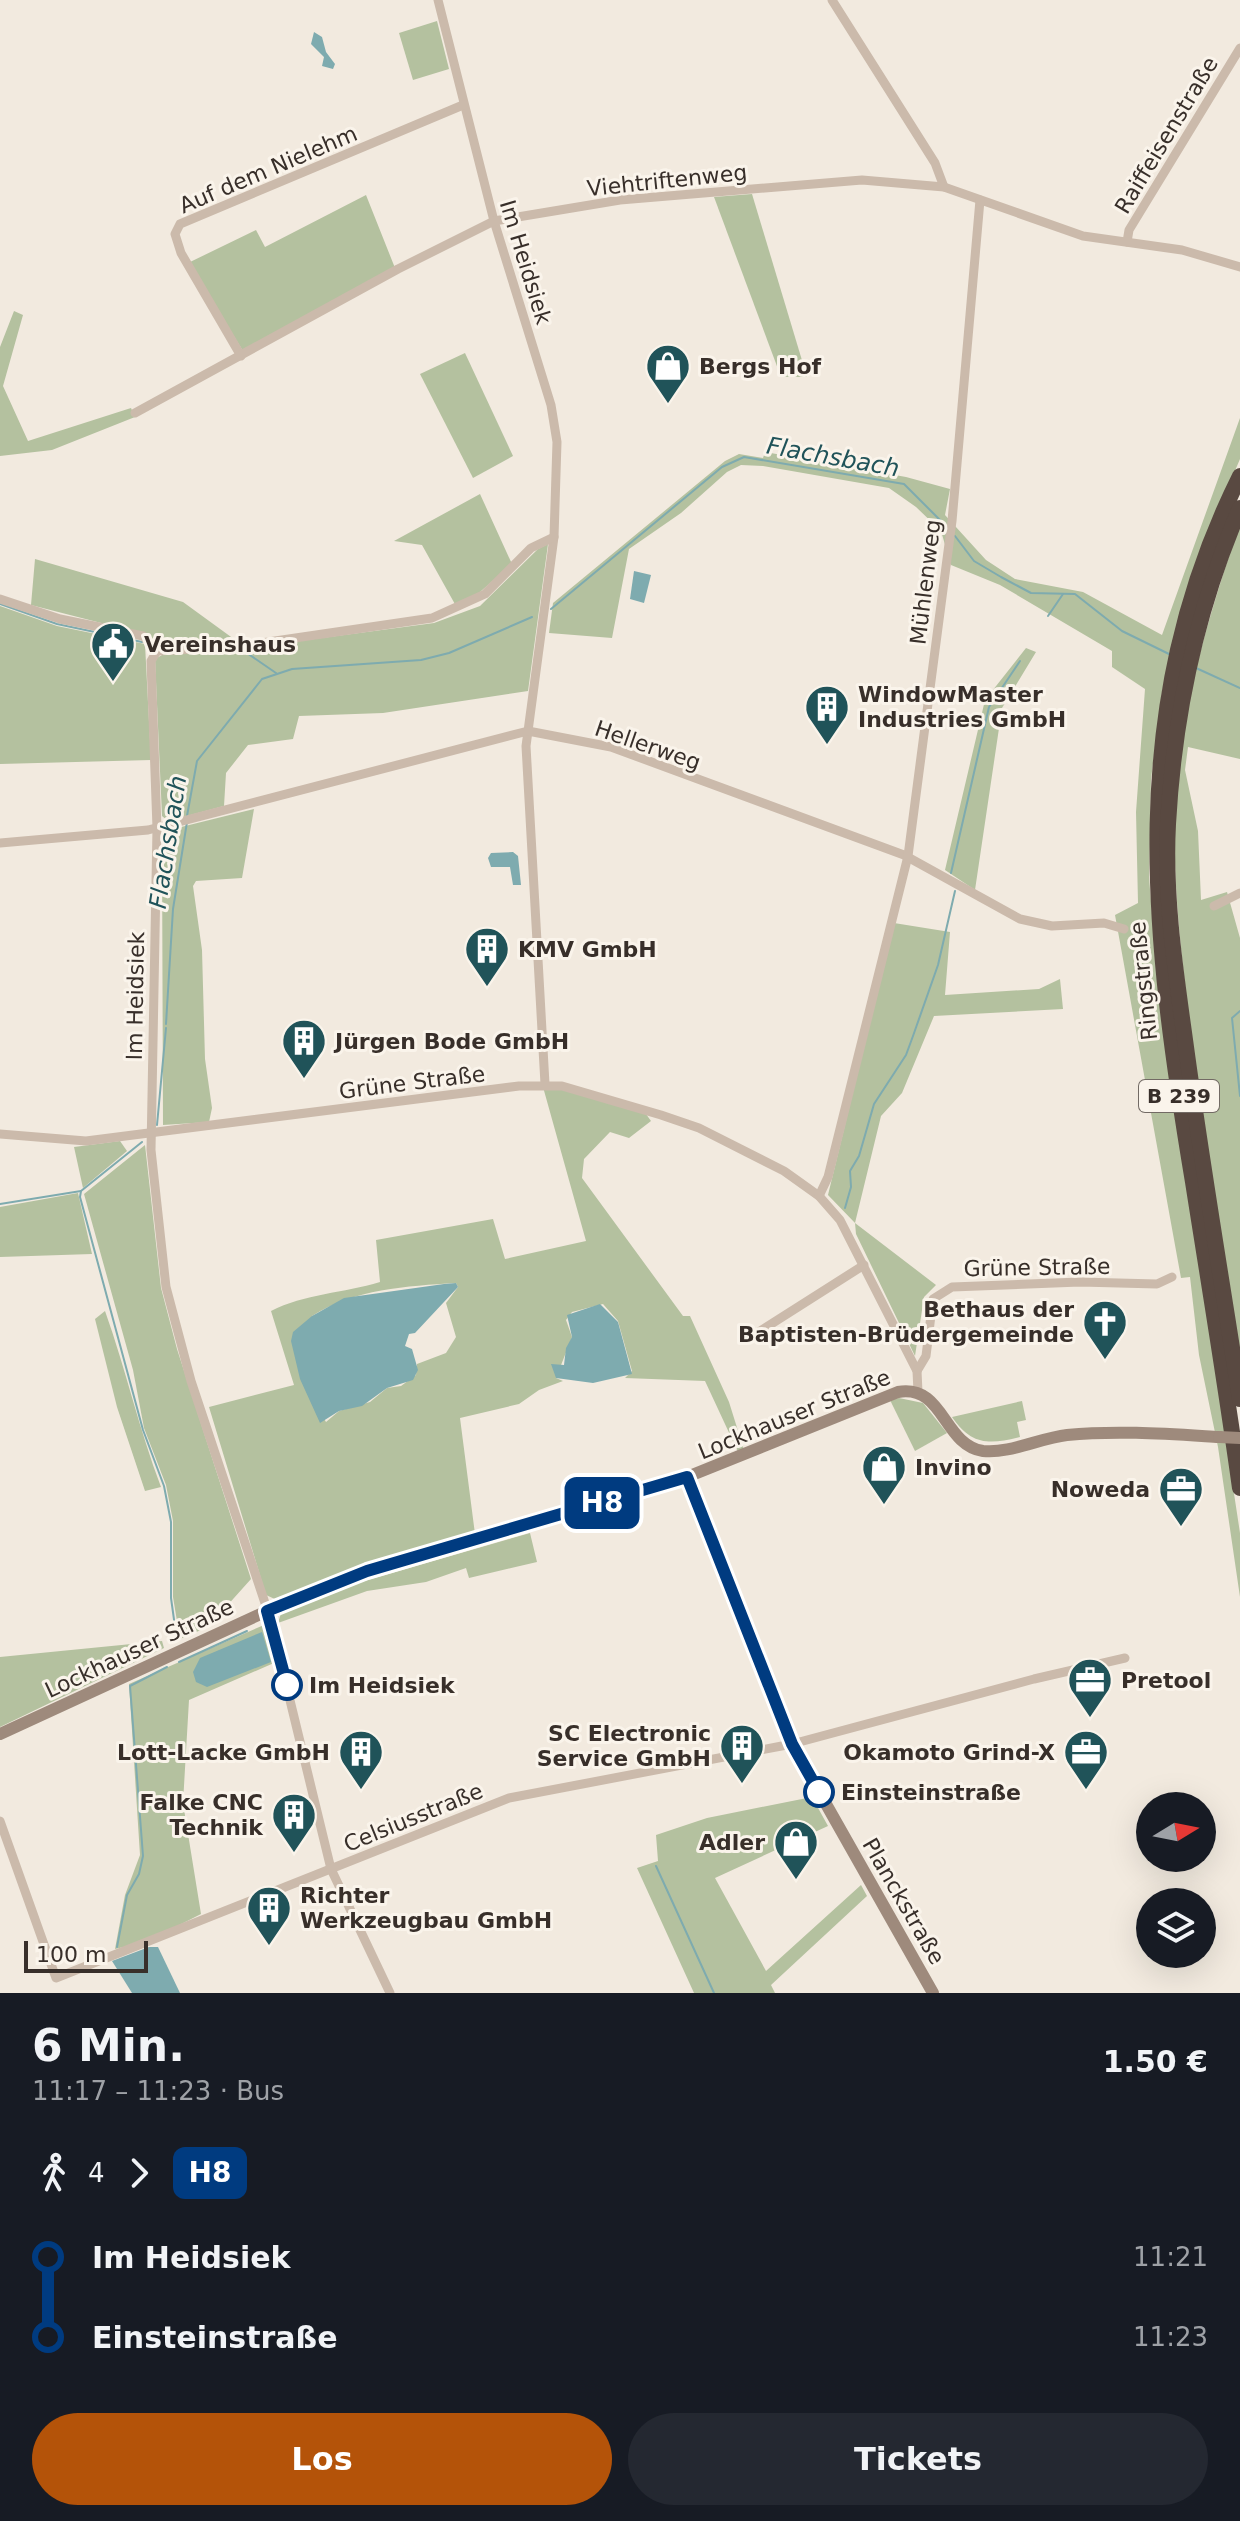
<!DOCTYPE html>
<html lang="de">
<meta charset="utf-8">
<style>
:root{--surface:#171b24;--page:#242831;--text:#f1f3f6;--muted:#9ea1a6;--accent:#b45309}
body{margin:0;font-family:"DejaVu Sans",sans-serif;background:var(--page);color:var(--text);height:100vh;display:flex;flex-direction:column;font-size:30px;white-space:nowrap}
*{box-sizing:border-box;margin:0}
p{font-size:26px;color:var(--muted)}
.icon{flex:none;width:44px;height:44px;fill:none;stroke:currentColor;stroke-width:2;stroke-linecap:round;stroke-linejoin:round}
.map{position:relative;height:1993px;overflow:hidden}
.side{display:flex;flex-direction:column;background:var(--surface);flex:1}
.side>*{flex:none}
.badge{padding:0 16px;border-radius:12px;font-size:28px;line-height:52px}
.needle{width:52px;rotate:80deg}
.tools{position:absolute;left:1136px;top:1792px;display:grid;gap:16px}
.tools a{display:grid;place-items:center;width:80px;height:80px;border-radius:50%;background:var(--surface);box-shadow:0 8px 32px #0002;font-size:40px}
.scale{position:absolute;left:24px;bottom:20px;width:124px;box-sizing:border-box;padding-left:8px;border:4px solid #382f2a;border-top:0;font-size:22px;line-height:28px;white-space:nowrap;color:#382f2a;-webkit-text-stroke:6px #faf4eb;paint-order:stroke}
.map>.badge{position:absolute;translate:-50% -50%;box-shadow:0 0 0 4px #fff}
.legs{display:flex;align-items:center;gap:12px;height:88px;padding:0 32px;font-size:26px}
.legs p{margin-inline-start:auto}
.headline{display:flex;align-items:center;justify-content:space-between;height:136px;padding:0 32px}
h1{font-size:44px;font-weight:700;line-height:60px}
.primary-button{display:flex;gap:16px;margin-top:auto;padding:16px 32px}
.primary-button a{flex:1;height:92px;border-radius:48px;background:var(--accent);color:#fff;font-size:32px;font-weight:700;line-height:92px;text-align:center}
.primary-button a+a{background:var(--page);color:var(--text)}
ul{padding:0 32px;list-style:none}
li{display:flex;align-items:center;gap:28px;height:80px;font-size:30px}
li i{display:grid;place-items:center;width:12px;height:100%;margin:0 10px;background:currentColor}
li i::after{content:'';width:20px;height:20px;margin:-10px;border:6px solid;border-radius:50%;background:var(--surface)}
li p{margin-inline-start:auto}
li:first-child i{background:linear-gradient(#0000 50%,currentColor 0)}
li:last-child i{background:linear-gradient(currentColor 50%,#0000 0)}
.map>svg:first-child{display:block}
.green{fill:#b4c19f;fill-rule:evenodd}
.water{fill:#7eabaf}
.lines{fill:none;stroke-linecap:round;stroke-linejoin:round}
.stream{stroke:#7eabaf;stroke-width:2}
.street{stroke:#cbbaab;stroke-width:9}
.secondary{stroke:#9e8a7c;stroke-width:12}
.highway{stroke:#594941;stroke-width:16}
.secondary-bridge{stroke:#9e8a7c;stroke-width:12}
.line-1-casing{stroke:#fff;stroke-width:18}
.line-1{stroke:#003b80;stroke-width:12}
.stop-1-dot{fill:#fff;stroke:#003b80;stroke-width:4}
.labels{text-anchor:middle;stroke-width:6;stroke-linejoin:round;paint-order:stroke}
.shield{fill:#faf4eb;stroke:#726a64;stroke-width:2}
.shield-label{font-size:20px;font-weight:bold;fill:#382f2a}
.street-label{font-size:22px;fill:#382f2a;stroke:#faf4eb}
.poi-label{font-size:22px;font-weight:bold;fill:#382f2a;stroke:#faf4eb;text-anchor:start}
.stop-label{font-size:22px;font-weight:bold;fill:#382f2a;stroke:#faf4eb;text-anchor:start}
.water-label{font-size:24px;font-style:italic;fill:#205359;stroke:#faf4eb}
</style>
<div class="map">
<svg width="1240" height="1993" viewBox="0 0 1240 1993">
<rect width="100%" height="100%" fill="#f2eadf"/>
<!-- green -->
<g class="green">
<polygon points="437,21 449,69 413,80 399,33"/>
<polygon points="752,194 807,377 781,377 714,197"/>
<polygon points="366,195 395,268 243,351 188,263 256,230 265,247"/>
<polygon points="14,311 23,315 3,386 28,441 131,408 135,417 52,450 0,456 0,347"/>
<polygon points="465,353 513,456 473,478 420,374"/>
<polygon points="1240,418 1240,459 1211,527 1176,628 1162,692 1151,779 1149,877 1159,999 1240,1533 1240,1597 1218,1447 1199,1355 1190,1277 1181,1278 1115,915 1138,903 1136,812 1145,689 1112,667 1112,651 1000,585 951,565 941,531 916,507 889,488 763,466 741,465 727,472 681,513 629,549 612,638 549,633 553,603 725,461 739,454 763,458 765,452 906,477 950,489 945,515 986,560 1015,579 1083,592 1162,635"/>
<polygon points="480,494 512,564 472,599 456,606 422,545 394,541"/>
<path d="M 1240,523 L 1240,759 L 1188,747 L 1185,770 L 1198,831 L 1201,900 L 1227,892 L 1240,938 L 1240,1366 C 1222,1250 1203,1135 1189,1018 C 1181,952 1173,885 1175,818 C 1177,716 1208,619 1240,523 Z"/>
<polygon points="548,544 528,691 383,713 299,716 293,739 248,745 226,773 224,806 168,821 162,816 155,659 169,651 232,650 434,623 480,606 538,549"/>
<polygon points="35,559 183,602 238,642 162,645 144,634 31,605"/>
<polygon points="0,606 57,626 145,644 151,760 0,764"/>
<polygon points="1026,648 1036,652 1002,708 975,890 945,870 985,700"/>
<polygon points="254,809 242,878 196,881 193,886 202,950 205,1059 212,1108 209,1122 163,1125 162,840 169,830"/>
<polygon points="894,923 950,932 945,995 1039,989 1060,979 1063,1009 934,1016 902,1093 881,1116 855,1223 936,1285 924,1297 915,1356 856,1234 855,1223 828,1195"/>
<path d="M 543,1087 L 562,1089 L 646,1114 L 651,1121 L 629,1138 L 610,1132 L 584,1159 L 582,1178 L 683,1316 L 690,1316 L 729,1402 L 744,1450 L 738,1452 L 705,1381 L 625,1378 L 632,1371 L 618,1321 L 603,1304 L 572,1312 L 566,1320 L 572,1337 L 556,1378 L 563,1381 L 539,1390 L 519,1404 L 460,1418 L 475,1534 L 352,1571 L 277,1600 L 266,1595 L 209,1407 L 294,1385 L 271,1311 C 304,1294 344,1293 380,1282 L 376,1240 L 493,1219 L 505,1259 L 586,1241 ZM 456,1283 L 458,1287 L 446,1303 L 456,1337 L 446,1353 L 417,1364 L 416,1375 L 401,1386 L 387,1388 L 370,1402 L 339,1411 L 326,1422 L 307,1389 L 312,1316 C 354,1289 407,1286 456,1283 Z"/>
<polygon points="120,1141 127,1151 83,1188 74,1147"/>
<polygon points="145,1145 161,1288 177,1349 251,1579 208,1627 180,1639 173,1597 173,1521 166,1485 144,1428 133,1370 84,1194"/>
<polygon points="78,1193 92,1254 0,1257 0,1207"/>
<path d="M 105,1311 C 126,1370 139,1429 161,1487 L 145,1491 L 117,1407 L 95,1319 Z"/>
<polygon points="899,1398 923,1403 947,1433 915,1451 890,1400"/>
<path d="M 1022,1401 L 1026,1420 L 1017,1422 L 1020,1437 C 989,1445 971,1445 952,1417 Z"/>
<polygon points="530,1533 537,1562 469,1578 466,1568 426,1582 367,1591 278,1623 282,1610 347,1586"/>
<polygon points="264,1625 274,1663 189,1700 183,1803 201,1914 146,1942 115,1949 125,1895 140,1855 129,1684"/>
<polygon points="162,1641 164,1648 0,1727 0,1657"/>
<polygon points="812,1797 828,1826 715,1878 766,1971 861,1885 867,1896 771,1985 775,1993 694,1993 637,1868 658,1861 656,1835 707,1818"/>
</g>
<!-- water -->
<g class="water">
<polygon points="314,32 322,37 326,52 335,64 333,69 322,66 324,57 311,44"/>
<polygon points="634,571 651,575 644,603 630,599"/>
<polygon points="513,852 518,856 521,885 513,885 510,867 491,867 488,858 491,853"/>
<polygon points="444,1284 456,1283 458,1287 415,1333 409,1334 405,1346 412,1349 418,1370 413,1380 387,1388 362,1406 339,1411 320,1423 300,1379 291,1341 293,1332 312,1316 344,1298"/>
<polygon points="600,1304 618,1322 632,1374 593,1383 556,1378 551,1364 564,1365 566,1348 572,1337 567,1315"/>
<polygon points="262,1632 271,1662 207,1687 196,1682 193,1672 200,1658"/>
<polygon points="149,1947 158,1947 180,1993 132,1993 112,1961"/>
</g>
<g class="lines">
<!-- stream -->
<g class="stream">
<polyline points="955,536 974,561 1001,577 1031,593 1075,594 1122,631 1169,654"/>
<polyline points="0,604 57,624 142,642"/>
<polyline points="551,609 722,467 744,457 904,484 948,528"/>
<polyline points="1048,616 1063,594"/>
<polyline points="158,642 232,643"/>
<polyline points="244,651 276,673"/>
<polyline points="1196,668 1240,688"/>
<polyline points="187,816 197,761 262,679 292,669 421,660 449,653 532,617"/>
<polyline points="951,873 989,707 1020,661"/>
<polyline points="1240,1011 1232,1018 1240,1096"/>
<polyline points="166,1024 173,909 187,822"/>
<polyline points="157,1125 166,1028"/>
<polyline points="142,1142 81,1191 80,1197 143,1430 164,1486 171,1522 171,1598 177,1641"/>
<polyline points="0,1204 81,1191"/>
<polyline points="845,1208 851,1187 850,1171 859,1156 874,1104 906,1055 913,1036 938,965 955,891"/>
<polyline points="179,1662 247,1631"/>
<polyline points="656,1866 714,1993"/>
<polyline points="117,1947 127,1895 139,1874 143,1856 130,1686 167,1667"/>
</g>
<!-- street -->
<g class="street">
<polyline points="438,0 494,221 551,405 557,442 554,537 526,746 545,1084"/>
<polyline points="832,0 935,163 944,187"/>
<polyline points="1127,242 1129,230 1240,48"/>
<polyline points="241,356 181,253 175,234 180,224 463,105"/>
<polyline points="135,413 398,269 494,221 620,200 862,180 944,187 1083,236 1182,250 1240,267"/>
<polyline points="0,599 60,619 143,636 157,651"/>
<polyline points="157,651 151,661 157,828 151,1150 166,1287 191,1381 270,1618 331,1869 390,1993"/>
<polyline points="157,651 233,647 432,618 485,594 531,548 554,537"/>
<polyline points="0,843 148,830 528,731 611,747 904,855 1020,919 1052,926 1104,923 1124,929"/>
<polyline points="1214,906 1240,893"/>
<polyline points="0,1134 86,1141 519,1086 562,1086 661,1115 699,1128 784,1171 819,1196 840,1220 917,1371 918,1392"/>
<polyline points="819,1196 828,1177 908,856 952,521 980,200"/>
<polyline points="757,1333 864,1265"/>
<polyline points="917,1371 926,1356 933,1299 952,1287 1080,1282 1157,1284 1172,1277"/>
<polyline points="0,1821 56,1978 509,1798 792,1744 1034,1679 1125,1658"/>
</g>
<!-- secondary -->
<g class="secondary">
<polyline points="687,1477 792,1744 933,1993"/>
<path d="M 0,1734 L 267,1611 L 343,1579 L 687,1477 L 898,1392 C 944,1384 943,1445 983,1451 C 1009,1454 1040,1438 1067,1435 C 1117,1430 1169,1434 1219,1437"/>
</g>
<!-- highway -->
<g class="highway">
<path d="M 1240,476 C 1124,709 1152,936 1193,1182 C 1209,1284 1226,1386 1240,1488"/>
<path d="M 1240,508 C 1197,608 1174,714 1168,824 C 1164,898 1176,974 1186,1047 C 1202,1165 1222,1282 1240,1399"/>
</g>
<!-- secondary-bridge -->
<polyline class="secondary-bridge" points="1219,1437 1240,1438"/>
</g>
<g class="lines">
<!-- line-1 casing -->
<g class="line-1-casing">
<polyline id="line-1" points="287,1685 267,1611 367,1571 687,1477 792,1744 819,1792"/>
</g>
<!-- line-1 -->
<use href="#line-1" class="line-1"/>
</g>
<!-- icons -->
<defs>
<g id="shop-pin" transform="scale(2.3)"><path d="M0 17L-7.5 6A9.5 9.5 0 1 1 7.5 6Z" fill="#205359" stroke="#faf4eb"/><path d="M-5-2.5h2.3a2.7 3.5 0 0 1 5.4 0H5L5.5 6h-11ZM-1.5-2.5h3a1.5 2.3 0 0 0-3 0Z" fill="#fff"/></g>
<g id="civic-pin" transform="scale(2.3)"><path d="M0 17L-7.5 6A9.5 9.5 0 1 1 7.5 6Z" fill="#205359" stroke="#faf4eb"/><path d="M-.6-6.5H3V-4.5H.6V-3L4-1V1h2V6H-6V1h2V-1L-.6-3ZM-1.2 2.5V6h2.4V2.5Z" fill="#fff"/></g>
<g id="building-pin" transform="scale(2.3)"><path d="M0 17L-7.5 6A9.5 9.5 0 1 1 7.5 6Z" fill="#205359" stroke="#faf4eb"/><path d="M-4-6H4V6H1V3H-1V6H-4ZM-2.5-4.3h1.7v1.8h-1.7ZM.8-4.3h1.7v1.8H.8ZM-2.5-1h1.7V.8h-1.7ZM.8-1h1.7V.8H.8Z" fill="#fff"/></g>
<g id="church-pin" transform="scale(2.3)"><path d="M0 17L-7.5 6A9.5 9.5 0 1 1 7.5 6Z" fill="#205359" stroke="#faf4eb"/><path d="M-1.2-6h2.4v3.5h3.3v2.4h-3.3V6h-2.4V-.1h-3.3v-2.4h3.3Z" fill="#fff"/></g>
<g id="office-pin" transform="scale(2.3)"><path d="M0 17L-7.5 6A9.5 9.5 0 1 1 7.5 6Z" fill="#205359" stroke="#faf4eb"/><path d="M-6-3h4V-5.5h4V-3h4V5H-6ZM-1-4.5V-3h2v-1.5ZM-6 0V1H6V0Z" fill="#fff"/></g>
</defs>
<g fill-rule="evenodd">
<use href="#shop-pin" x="668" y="366"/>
<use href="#civic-pin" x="113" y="644"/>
<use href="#building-pin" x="827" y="707"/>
<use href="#building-pin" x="487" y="949"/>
<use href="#building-pin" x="304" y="1041"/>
<use href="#church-pin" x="1105" y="1322"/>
<use href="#shop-pin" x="884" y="1467"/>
<use href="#office-pin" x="1181" y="1489"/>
<use href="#office-pin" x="1090" y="1680"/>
<use href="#building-pin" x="742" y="1746"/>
<use href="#building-pin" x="361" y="1752"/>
<use href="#office-pin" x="1086" y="1752"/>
<use href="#building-pin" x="294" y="1815"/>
<use href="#shop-pin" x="796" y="1842"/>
<use href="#building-pin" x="269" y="1908"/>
</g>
<!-- markers -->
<g class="stop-1-dot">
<circle cx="287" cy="1685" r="14"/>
<circle cx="819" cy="1792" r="14"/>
</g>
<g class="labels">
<!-- shield labels -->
<rect class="shield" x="1139" y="1080" width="80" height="32" rx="6"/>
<g class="shield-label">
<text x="1179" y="1103">B 239</text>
</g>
<!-- street labels -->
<g class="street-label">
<text transform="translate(1166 135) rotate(-59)" y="8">Raiffeisenstraße</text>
<text transform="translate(268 169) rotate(-23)" y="8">Auf dem Nielehm</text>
<text transform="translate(667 180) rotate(-6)" y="8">Viehtriftenweg</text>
<text transform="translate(526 262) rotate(73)" y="8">Im Heidsiek</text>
<text transform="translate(925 582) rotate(-83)" y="8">Mühlenweg</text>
<text transform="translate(648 745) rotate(19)" y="8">Hellerweg</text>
<text transform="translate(1143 981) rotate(-96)" y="8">Ringstraße</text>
<text transform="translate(135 996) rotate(-89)" y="8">Im Heidsiek</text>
<text transform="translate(412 1082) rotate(-7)" y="8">Grüne Straße</text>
<text transform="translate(1037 1267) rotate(-1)" y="8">Grüne Straße</text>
<text transform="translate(794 1414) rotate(-22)" y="8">Lockhauser Straße</text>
<text transform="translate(139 1648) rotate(-25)" y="8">Lockhauser Straße</text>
<text transform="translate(413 1817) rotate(-22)" y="8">Celsiusstraße</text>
<text transform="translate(904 1901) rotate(60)" y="8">Planckstraße</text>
</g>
<!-- poi labels -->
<g class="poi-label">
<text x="699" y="374">Bergs Hof</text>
<text x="144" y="652">Vereinshaus</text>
<text x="858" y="702">WindowMaster<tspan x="858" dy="25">Industries GmbH</tspan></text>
<text x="518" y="957">KMV GmbH</text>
<text x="335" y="1049">Jürgen Bode GmbH</text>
<text x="1074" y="1317" text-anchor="end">Bethaus der<tspan x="1074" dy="25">Baptisten-Brüdergemeinde</tspan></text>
<text x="915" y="1475">Invino</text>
<text x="1150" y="1497" text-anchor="end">Noweda</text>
<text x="1121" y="1688">Pretool</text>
<text x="711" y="1741" text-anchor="end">SC Electronic<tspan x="711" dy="25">Service GmbH</tspan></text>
<text x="330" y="1760" text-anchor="end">Lott-Lacke GmbH</text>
<text x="1055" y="1760" text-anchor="end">Okamoto Grind-X</text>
<text x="263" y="1810" text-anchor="end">Falke CNC<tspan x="263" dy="25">Technik</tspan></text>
<text x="765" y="1850" text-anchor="end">Adler</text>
<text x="300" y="1903">Richter<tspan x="300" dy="25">Werkzeugbau GmbH</tspan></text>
</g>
<!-- stop labels -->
<g class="stop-label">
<text x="309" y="1693">Im Heidsiek</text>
<text x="841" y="1800">Einsteinstraße</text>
</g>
<!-- water labels -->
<g class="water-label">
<text transform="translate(833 457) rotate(10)" y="8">Flachsbach</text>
<text transform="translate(168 842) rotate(-81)" y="8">Flachsbach</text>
</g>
</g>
</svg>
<div class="tools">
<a><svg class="needle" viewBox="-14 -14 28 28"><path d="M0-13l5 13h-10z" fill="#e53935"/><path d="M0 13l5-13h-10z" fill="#9ea1a6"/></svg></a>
<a><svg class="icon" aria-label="layers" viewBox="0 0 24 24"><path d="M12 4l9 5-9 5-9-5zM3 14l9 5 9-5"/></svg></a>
</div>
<div class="scale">100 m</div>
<b class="badge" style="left:602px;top:1503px;background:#003b80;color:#fff">H8</b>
</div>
<section class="side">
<div class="headline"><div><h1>6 Min.</h1><p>11:17 – 11:23 · Bus</p></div><b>1.50 €</b></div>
<div class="legs"><svg class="icon" aria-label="walk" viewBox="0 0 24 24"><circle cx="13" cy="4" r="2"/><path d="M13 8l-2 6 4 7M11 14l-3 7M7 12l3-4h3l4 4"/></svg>4<svg class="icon" aria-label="forward" viewBox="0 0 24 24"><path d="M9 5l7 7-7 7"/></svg><b class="badge" style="background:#003b80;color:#fff">H8</b></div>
<ul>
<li><i style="color:#003b80"></i><b>Im Heidsiek</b><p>11:21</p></li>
<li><i style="color:#003b80"></i><b>Einsteinstraße</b><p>11:23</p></li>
</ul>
<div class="primary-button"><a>Los</a><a>Tickets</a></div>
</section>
